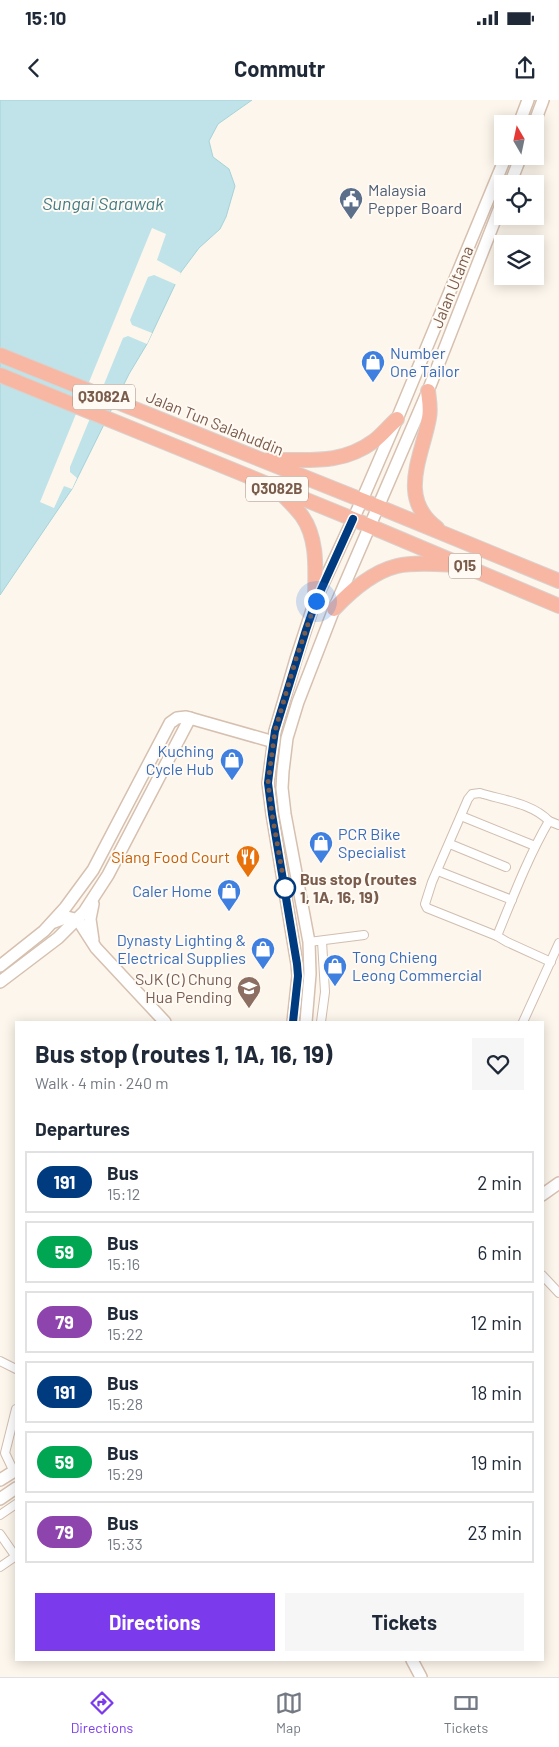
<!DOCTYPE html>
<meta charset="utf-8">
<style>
:root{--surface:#fff;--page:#f6f6f7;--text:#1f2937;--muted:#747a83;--line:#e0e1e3;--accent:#7c3aed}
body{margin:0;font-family:Barlow,sans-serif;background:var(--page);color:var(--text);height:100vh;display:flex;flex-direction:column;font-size:19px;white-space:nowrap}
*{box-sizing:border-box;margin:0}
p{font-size:16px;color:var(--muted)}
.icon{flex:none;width:28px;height:28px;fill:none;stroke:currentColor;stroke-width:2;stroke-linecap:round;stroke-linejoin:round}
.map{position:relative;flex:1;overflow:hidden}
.panel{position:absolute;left:15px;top:921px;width:529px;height:640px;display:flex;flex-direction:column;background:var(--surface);border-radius:0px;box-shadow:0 2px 12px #0003}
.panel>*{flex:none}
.badge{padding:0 10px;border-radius:16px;font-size:18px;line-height:32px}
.needle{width:32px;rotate:351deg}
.fabs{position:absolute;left:494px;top:15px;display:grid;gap:10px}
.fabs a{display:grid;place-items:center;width:50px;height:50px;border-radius:0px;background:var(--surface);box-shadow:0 2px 12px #0003;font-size:25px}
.you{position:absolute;width:25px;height:25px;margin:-12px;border:4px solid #fff;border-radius:50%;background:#1a73e8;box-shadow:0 0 0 8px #1a73e833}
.map>.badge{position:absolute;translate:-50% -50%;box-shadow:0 0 0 2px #fff}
h2{padding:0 20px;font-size:19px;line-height:45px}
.round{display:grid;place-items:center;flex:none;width:52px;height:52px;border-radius:0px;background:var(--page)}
.summary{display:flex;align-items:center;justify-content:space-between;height:85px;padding:0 20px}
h1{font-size:24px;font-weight:700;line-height:38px}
.button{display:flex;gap:10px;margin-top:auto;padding:10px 20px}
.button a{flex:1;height:58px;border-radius:0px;background:var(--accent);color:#fff;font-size:20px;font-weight:700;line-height:58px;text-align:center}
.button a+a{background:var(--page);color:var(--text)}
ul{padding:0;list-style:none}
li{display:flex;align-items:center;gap:15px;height:62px;margin:0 10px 8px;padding:0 10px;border:2px solid var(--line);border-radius:0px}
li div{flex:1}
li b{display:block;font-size:19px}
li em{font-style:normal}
li .badge{min-width:55px;font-weight:700;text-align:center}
.status{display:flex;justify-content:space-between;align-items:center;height:35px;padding:0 25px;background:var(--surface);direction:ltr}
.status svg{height:14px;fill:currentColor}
header{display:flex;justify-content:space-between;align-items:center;height:65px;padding:0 20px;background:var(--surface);font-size:22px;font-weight:700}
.tabs{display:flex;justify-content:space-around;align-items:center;height:70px;border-top:1px solid var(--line);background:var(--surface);font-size:14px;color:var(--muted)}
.tabs a{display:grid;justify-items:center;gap:2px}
.tabs .on{color:var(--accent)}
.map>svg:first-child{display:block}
.water{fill:#bfe3e8;stroke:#a5d3da}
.pier{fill:#fdf6ec}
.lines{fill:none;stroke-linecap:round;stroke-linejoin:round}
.street-casing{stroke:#d1beb0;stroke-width:10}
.secondary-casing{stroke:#d6c0b0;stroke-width:14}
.highway-casing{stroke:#dad1cd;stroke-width:16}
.street{stroke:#fff;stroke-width:8}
.secondary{stroke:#fff;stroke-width:11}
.highway{stroke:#f7b7a3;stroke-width:14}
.line-casing{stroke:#fff;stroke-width:11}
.line{stroke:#003b80;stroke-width:8}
.walk{stroke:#7a5c4d;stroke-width:5;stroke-dasharray:0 9}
.stop-dot{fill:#fff;stroke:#003b80;stroke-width:2.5}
.labels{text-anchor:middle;stroke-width:4;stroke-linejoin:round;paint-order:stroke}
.shield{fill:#fffaf3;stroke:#a28b7f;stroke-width:1}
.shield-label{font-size:15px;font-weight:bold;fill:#7a5c4d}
.service-label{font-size:16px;fill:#4e5e75;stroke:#fffaf3;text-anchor:start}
.street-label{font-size:16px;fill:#7a5c4d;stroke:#fffaf3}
.shop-label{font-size:16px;fill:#366cbe;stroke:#fffaf3;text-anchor:start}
.food-label{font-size:16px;fill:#c56008;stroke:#fffaf3;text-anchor:end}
.stop-label{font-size:16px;font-weight:bold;fill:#7a5c4d;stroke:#fffaf3;text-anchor:start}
.education-label{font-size:16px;fill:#785e54;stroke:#fffaf3;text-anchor:end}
.water-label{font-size:18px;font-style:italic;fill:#437c86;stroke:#fffaf3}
</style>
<div class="status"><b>15:10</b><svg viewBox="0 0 49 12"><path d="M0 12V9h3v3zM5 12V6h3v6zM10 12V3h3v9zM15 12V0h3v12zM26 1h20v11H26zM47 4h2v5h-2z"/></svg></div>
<header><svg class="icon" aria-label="back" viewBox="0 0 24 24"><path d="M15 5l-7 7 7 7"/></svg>Commutr<svg class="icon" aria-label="share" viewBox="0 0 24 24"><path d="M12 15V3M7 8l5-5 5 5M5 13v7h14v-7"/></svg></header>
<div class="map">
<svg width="559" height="1577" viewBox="0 0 559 1577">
<rect width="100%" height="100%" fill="#fdf6ec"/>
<!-- water -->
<polygon class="water" points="0,0 252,0 218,24 209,41 213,57 229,69 235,86 226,117 220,129 199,148 181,172 147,244 129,274 72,389 0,495"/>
<!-- pier -->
<polygon class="pier" points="152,128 166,134 157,160 181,173 177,185 154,175 148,177 130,220 132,225 152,233 147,244 128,236 123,238 70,367 70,372 77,378 72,389 64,386 54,408 40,402"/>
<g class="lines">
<!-- street casing -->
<g class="street-casing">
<g id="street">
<polyline points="461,716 535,746"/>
<path d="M 549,721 C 532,703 502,700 480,693 L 472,694 L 468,699 L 432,782 L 425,804 L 427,808 L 497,836 L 507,842 L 551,862"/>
<polyline points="450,744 506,767"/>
<polyline points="438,771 512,800"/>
<path d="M 497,836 C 513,797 528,757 549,721 L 559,725"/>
<polyline points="309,842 364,835"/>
<polyline points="321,922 325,892 322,841"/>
<polyline points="523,922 559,843"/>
<polyline points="542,1175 559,1193"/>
<polyline points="0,1261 16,1269"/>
<polyline points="14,1372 5,1353 16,1309"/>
<polyline points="0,1415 16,1404"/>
<polyline points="0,1434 16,1457"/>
<polyline points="0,1467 16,1456"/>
</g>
</g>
<!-- secondary casing -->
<g class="secondary-casing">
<g id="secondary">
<polyline points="519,24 528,0"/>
<polyline points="534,24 543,0"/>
<polyline points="510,84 521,56"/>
<polyline points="93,804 90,819 93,840"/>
<polyline points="54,822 67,817 78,820 96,848 165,922"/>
<polyline points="0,866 44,831 65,808 93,770 170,623 177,618 186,617 274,642"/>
<polyline points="0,882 58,838 84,812 108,775 190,618"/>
<polyline points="293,922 298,876 297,864 272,714 268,683 275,631 296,559 315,501 362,400 397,319 506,56"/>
<polyline points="306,922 310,874 309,842 285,714 282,688 283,671 287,638 298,602 334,509 428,291 502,102"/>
<polyline points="542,1095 559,1083"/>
<polyline points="0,1380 16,1370"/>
<polyline points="0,1399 16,1388"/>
<polyline points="412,1560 421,1577"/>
</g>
</g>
<!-- highway casing -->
<g class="highway-casing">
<g id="highway">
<polyline points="0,255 379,407 559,481"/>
<polyline points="0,275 353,419 559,506"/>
<path d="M 428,291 C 429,300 431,309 429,318 C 422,357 397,398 437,428"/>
<path d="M 268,360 C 307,359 340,366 374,341 C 382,335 389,326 397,319"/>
<path d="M 281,393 C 288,400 296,408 302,416 C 319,440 315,473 315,501"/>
<path d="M 334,509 C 351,491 372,472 397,466 C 415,462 436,464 455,465"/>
</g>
</g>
<!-- street -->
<use href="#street" class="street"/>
<!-- secondary -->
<use href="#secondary" class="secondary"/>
<!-- highway -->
<use href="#highway" class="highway"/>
</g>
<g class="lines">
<!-- line casing -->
<g class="line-casing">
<polyline id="line" points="293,922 298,876 297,864 272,714 268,683 271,659 275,631 306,530 316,501 353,419"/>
</g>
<!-- line -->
<use href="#line" class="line"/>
<!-- walk -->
<polyline class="walk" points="285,788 272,714 268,683 275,631 296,559 316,501"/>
</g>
<!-- icons -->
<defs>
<g id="civic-pin" transform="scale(1.25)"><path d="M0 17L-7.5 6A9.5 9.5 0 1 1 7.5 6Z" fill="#5c6f8a" stroke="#fffaf3"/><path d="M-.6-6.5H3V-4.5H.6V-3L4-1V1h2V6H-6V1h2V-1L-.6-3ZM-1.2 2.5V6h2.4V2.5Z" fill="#fff"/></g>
<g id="shop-pin" transform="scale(1.25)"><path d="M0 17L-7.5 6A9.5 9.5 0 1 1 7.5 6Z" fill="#3f7fe0" stroke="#fffaf3"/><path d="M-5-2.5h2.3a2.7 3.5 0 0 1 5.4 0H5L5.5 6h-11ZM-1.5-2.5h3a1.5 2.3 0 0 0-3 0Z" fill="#fff"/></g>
<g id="restaurant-pin" transform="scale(1.25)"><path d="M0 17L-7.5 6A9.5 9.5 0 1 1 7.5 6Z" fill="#e8710a" stroke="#fffaf3"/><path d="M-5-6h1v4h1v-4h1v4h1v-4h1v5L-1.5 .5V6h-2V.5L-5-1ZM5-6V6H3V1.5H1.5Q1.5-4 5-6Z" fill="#fff"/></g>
<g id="school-pin" transform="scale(1.25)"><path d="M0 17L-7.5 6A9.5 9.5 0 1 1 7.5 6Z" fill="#8d6e63" stroke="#fffaf3"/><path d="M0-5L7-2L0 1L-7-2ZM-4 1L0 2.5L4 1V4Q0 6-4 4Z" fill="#fff"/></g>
</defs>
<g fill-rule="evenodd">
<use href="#civic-pin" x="351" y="99"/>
<use href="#shop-pin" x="373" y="262"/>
<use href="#shop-pin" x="232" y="660"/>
<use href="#shop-pin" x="321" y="743"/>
<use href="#restaurant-pin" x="248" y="757"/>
<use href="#shop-pin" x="229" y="791"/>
<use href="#shop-pin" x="263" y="849"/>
<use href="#shop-pin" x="335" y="866"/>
<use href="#school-pin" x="249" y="888"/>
</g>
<!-- markers -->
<circle class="stop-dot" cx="285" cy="788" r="10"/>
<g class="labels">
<!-- shield labels -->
<g class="shield">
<rect x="73" y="284.5" width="62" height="25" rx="4"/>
<rect x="246" y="376.5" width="62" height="25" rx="4"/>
<rect x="449" y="453.5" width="32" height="25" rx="4"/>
</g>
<g class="shield-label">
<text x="104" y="302">Q3082A</text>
<text x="277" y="394">Q3082B</text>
<text x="465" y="471">Q15</text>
</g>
<!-- service labels -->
<g class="service-label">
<text x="368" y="96">Malaysia<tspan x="368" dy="18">Pepper Board</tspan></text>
</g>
<!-- street labels -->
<g class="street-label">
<text transform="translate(452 187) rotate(-68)" y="6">Jalan Utama</text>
<text transform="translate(215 323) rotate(22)" y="6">Jalan Tun Salahuddin</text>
</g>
<!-- shop labels -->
<g class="shop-label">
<text x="390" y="259">Number<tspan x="390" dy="18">One Tailor</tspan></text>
<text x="214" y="657" text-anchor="end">Kuching<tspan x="214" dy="18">Cycle Hub</tspan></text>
<text x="338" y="740">PCR Bike<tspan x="338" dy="18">Specialist</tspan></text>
<text x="212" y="797" text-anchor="end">Caler Home</text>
<text x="246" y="846" text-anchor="end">Dynasty Lighting &amp;<tspan x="246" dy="18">Electrical Supplies</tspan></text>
<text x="352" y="863">Tong Chieng<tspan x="352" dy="18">Leong Commercial</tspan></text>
</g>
<!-- food labels -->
<g class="food-label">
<text x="230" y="763">Siang Food Court</text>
</g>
<!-- stop labels -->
<g class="stop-label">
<text x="300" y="785">Bus stop (routes<tspan x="300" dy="18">1, 1A, 16, 19)</tspan></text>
</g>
<!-- education labels -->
<g class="education-label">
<text x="232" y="885">SJK (C) Chung<tspan x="232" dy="18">Hua Pending</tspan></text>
</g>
<!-- water labels -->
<g class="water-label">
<text x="103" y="110">Sungai Sarawak</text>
</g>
</g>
</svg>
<div class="fabs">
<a><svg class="needle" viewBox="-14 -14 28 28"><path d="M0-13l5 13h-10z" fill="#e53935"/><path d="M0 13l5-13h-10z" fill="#747a83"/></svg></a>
<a><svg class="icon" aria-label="locate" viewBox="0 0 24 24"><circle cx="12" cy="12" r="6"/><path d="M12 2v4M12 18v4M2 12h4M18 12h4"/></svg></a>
<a><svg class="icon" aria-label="layers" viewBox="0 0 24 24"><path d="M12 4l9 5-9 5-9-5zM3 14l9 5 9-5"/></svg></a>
</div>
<div class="you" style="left:316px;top:501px"></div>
<section class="panel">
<div class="summary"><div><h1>Bus stop (routes 1, 1A, 16, 19)</h1><p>Walk · 4 min · 240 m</p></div><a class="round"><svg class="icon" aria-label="heart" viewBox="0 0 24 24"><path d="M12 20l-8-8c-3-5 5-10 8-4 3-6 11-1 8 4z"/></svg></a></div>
<h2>Departures</h2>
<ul>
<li><span class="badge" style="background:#003b80;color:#fff">191</span><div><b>Bus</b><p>15:12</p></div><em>2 min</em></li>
<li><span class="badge" style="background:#00a651;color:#fff">59</span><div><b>Bus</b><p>15:16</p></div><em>6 min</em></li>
<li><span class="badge" style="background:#8e44ad;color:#fff">79</span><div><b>Bus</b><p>15:22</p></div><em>12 min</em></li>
<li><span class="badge" style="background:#003b80;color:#fff">191</span><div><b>Bus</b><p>15:28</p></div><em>18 min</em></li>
<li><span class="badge" style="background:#00a651;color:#fff">59</span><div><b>Bus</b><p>15:29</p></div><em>19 min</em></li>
<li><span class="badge" style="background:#8e44ad;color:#fff">79</span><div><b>Bus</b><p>15:33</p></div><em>23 min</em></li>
</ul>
<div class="button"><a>Directions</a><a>Tickets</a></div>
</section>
</div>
<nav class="tabs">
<a class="on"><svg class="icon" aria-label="directions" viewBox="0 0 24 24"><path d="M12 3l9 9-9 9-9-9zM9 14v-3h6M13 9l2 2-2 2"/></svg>Directions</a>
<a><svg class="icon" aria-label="map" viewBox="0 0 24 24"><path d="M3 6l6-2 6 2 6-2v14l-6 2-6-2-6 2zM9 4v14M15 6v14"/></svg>Map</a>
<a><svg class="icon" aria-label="tickets" viewBox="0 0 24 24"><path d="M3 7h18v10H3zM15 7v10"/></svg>Tickets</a>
</nav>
